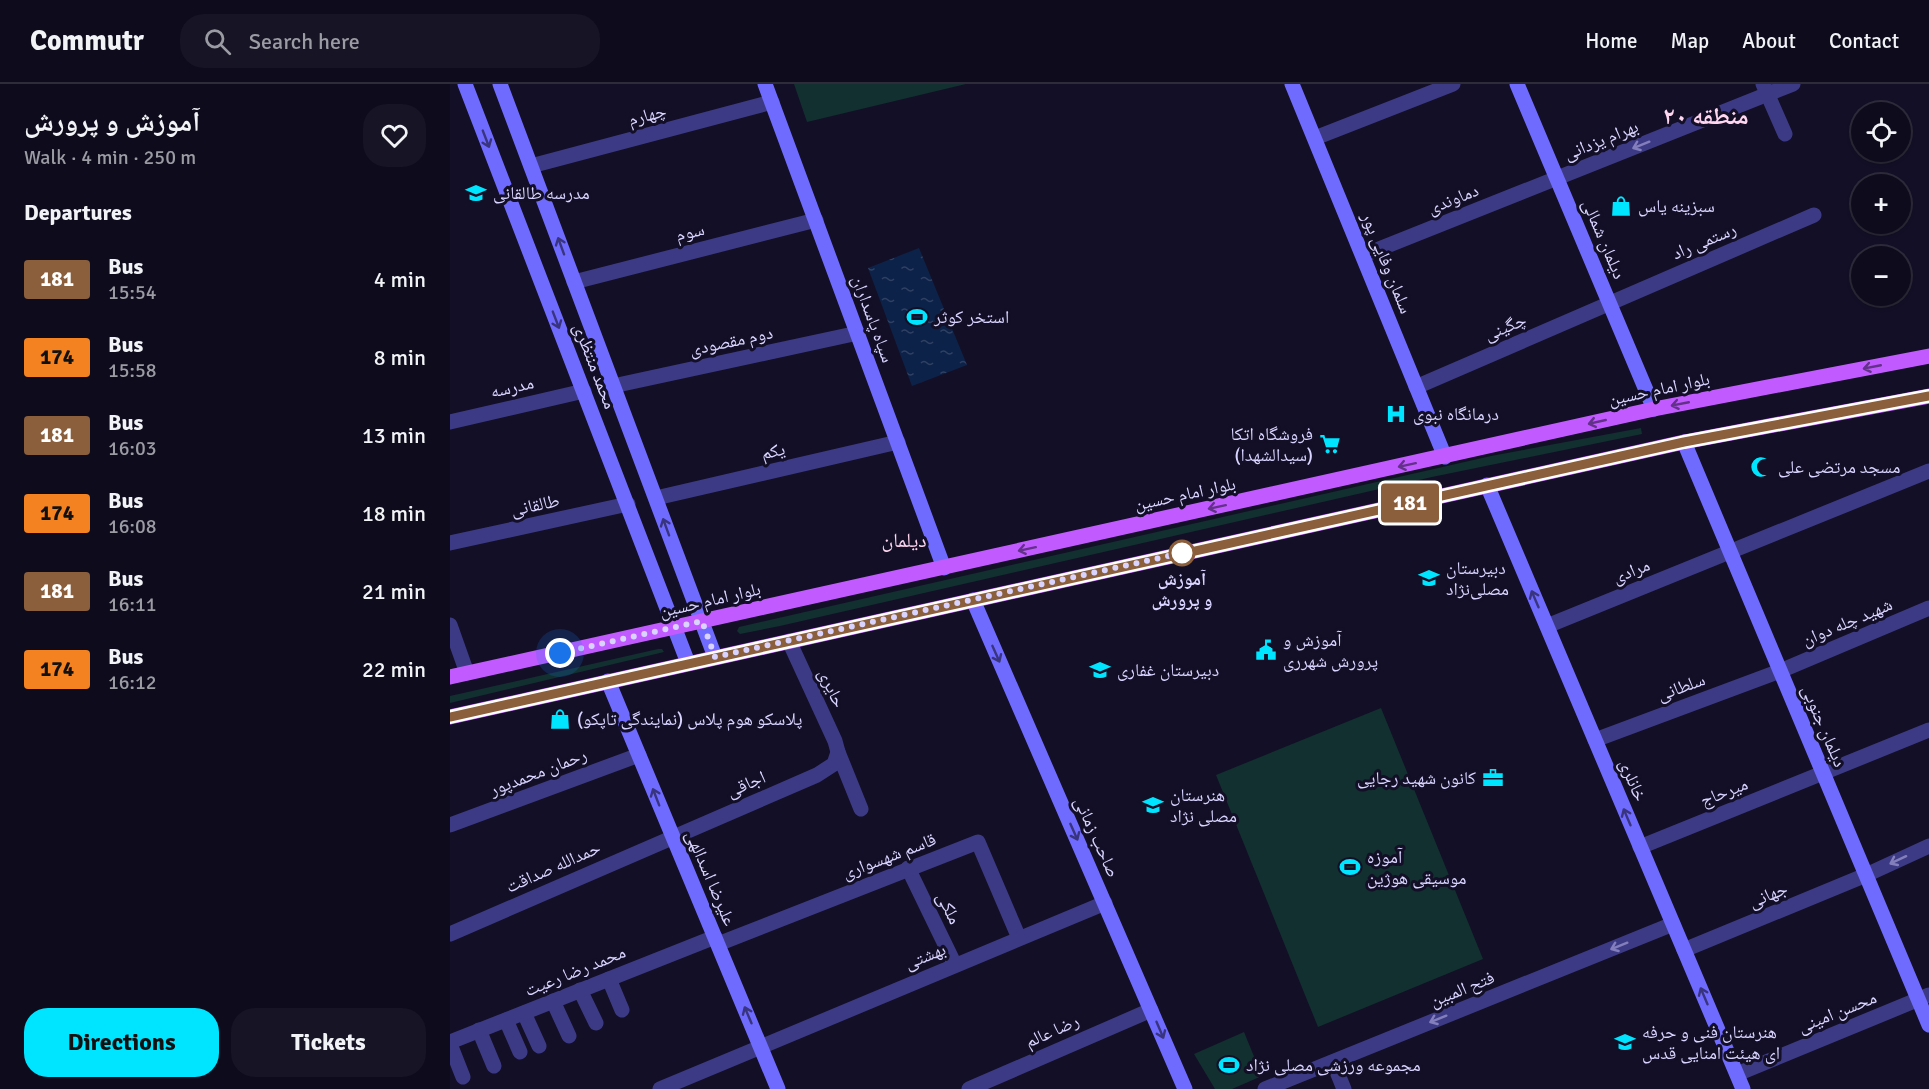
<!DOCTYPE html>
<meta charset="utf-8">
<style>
:root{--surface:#0e0b1c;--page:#171425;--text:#f1f3f6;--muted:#9b9ba3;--line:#2e2b3b;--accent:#00e5ff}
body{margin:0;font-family:Signika,"Noto Naskh Arabic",sans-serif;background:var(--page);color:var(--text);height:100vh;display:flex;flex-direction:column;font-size:22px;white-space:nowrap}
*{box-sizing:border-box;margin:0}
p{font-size:20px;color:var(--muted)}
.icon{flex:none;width:33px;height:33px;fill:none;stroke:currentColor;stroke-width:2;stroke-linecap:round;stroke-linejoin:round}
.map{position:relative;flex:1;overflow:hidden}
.sheet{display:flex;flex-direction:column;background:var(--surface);width:450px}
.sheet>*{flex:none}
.badge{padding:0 12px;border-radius:4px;font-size:21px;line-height:39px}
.fabs{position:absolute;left:1401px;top:18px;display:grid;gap:12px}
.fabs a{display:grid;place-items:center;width:60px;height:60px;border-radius:50%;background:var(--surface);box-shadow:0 2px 4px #0004,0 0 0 2px var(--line);font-size:30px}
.you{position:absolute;width:30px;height:30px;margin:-15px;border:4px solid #fff;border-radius:50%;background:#1a73e8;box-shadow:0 0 0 9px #1a73e833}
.map>.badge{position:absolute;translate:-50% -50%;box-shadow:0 0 0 3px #fff}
h2{padding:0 24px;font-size:22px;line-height:54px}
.round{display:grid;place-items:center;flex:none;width:63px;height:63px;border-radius:24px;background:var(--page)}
.head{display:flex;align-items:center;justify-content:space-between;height:102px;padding:0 24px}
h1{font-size:28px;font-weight:700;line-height:45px}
.button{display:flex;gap:12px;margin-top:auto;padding:12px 24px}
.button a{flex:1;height:69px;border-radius:24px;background:var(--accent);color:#111;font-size:24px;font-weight:700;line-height:69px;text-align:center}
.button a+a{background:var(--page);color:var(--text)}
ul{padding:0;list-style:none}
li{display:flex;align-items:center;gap:18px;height:78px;padding:0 24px}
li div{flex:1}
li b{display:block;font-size:22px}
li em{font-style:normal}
li .badge{min-width:66px;font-weight:700;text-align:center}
header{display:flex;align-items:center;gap:36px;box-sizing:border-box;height:84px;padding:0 30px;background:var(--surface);border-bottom:2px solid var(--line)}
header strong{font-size:28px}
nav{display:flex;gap:33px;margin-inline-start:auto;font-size:21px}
.search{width:420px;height:54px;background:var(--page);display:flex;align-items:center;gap:15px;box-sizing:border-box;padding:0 21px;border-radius:24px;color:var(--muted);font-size:22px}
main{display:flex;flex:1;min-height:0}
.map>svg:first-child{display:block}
.green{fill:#12302f}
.water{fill:url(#water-ripples)}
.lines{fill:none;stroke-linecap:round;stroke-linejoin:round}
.street{stroke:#3d3a85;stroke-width:15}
.secondary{stroke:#6f6bff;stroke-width:15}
.primary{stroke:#c25bff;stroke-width:15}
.oneway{stroke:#38347d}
.oneway2{stroke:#837fbc}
.oneway3{stroke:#623188}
.line-casing{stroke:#fff;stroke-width:14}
.line{stroke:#8b5e3c;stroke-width:9}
.walk{stroke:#d9d4ff;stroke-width:6;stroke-dasharray:0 10.8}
.stop-dot{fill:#fff;stroke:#8b5e3c;stroke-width:3}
.labels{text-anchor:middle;stroke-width:6;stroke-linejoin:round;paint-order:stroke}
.street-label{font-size:18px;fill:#d9d4ff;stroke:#130f26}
.poi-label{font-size:18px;fill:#d9d4ff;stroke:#130f26;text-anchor:start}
.stop-label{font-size:18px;font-weight:bold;fill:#d9d4ff;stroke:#130f26}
.neighbourhood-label{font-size:20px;fill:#ffd6f0;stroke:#130f26}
.district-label{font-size:24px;font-weight:bold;fill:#ffd6f0;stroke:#130f26}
</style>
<header>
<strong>Commutr</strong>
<div class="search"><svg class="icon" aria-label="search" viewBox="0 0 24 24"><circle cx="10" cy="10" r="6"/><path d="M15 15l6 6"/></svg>Search here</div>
<nav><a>Home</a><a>Map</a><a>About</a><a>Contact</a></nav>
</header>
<main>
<section class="sheet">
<div class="head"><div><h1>آموزش و پرورش</h1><p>Walk · 4 min · 250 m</p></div><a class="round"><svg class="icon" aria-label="heart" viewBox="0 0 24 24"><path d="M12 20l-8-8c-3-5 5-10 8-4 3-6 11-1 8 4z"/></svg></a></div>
<h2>Departures</h2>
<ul>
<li><span class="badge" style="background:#8b5e3c;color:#fff">181</span><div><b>Bus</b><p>15:54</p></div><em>4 min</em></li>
<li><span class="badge" style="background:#f58220;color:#111">174</span><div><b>Bus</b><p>15:58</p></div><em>8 min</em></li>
<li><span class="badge" style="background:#8b5e3c;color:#fff">181</span><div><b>Bus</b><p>16:03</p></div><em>13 min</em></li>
<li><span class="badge" style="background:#f58220;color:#111">174</span><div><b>Bus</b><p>16:08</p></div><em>18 min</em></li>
<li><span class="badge" style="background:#8b5e3c;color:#fff">181</span><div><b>Bus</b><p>16:11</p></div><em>21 min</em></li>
<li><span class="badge" style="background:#f58220;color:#111">174</span><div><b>Bus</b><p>16:12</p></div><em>22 min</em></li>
</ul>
<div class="button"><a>Directions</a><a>Tickets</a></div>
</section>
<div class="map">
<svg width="1479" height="1005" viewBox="0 0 1479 1005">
<defs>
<pattern id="water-ripples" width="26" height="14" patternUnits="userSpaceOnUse" patternTransform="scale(1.5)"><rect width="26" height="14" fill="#0c2248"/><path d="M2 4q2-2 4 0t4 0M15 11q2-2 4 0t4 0" fill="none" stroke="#2f4163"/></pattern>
</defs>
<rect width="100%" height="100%" fill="#130f26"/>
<!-- green -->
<g class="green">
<polygon points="344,0 516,0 357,38"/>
<polygon points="1191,344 1192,350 982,393 330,542 290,550 287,547 289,543 1041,372"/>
<polygon points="208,565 212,565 214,568 0,619 0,612"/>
<polygon points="931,624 1033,875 868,943 766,691"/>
<polygon points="794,948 812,992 782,1005 765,1005 744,970"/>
</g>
<!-- water -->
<polygon class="water" points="469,164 517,281 462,302 418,184"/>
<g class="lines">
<!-- street -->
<g class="street">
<polyline points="1313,0 1335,50"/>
<polyline points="865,54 1003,0"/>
<polyline points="81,82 322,18"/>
<polyline points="914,171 1343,0"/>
<polyline points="124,198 366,136"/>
<polyline points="163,302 408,249"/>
<polyline points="966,303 1364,131"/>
<polyline points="0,338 134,307"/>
<polyline points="206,414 448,358"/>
<polyline points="0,459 178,420"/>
<polyline points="0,541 17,589"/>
<polyline points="1097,542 1479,387"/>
<polyline points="1145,656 1330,587 1479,524"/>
<polyline points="388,668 411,725"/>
<polyline points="0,741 189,671"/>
<polyline points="1190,763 1479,646"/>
<polyline points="458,784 505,881"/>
<polyline points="0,850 367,691 384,680 388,668 385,657 339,557"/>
<polyline points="268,860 528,758 569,854"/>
<polyline points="1234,866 1416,791 1479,762"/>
<polyline points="159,895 172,926"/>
<polyline points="130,906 146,939"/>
<polyline points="103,917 119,952"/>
<polyline points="74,929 89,962"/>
<polyline points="56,936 70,968"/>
<polyline points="29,946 44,982"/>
<polyline points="0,958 265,853"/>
<polyline points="0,960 13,993"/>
<polyline points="883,978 894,1005"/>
<polyline points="1287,990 1479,911"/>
<polyline points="210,1005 655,819"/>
<polyline points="519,1005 701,926"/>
<polyline points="815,1005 1223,840"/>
</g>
<!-- secondary -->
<g class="secondary">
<polyline points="15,0 238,579"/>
<polyline points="50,0 265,573"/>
<polyline points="315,0 494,484"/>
<polyline points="842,0 995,373"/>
<polyline points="1067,0 1204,325"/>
<polyline points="1234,358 1479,941"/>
<polyline points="1037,401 1293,1005"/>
<polyline points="523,516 735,1005"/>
<polyline points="158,597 328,1005"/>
</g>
<!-- primary -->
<g class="primary">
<polyline points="0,593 1204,325 1479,272"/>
<polyline points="0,633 1234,358 1479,312"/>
</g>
</g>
<!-- one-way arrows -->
<defs><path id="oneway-shaft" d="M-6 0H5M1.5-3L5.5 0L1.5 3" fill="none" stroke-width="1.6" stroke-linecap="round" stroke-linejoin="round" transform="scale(1.5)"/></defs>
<g class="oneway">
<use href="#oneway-shaft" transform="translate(36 55) rotate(69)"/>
<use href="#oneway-shaft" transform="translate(111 162) rotate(-110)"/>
<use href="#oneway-shaft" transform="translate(106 236) rotate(69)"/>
<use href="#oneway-shaft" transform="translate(216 443) rotate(-110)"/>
<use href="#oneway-shaft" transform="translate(1085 515) rotate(-113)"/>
<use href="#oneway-shaft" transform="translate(546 570) rotate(66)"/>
<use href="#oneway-shaft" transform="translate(206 713) rotate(-111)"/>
<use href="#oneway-shaft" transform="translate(1177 733) rotate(-113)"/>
<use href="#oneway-shaft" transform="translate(624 748) rotate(66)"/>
<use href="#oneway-shaft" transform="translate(1254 912) rotate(-113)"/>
<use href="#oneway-shaft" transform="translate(298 931) rotate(-113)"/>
<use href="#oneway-shaft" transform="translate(710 946) rotate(67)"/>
</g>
<g class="oneway2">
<use href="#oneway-shaft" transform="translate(1191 61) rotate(158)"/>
<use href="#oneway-shaft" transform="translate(1448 776) rotate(155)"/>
<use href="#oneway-shaft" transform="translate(1169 862) rotate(158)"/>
<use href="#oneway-shaft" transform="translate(988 935) rotate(158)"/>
</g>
<g class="oneway3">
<use href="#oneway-shaft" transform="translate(1422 283) rotate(169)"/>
<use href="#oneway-shaft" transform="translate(1230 320) rotate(169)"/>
<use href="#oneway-shaft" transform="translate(1147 338) rotate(167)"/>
<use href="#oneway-shaft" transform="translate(957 381) rotate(168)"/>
<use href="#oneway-shaft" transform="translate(767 423) rotate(168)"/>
<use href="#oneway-shaft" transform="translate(577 465) rotate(168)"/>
</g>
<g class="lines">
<!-- line casing -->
<g class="line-casing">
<polyline id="line" points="0,633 1234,358 1479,312"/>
</g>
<!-- line -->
<use href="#line" class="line"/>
<!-- walk -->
<polyline class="walk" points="110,569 252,537 265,573 732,469"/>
</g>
<!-- icons -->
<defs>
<g id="school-bare" transform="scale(1.62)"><path d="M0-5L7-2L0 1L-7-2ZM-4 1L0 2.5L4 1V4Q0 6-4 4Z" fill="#00e5ff" stroke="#130f26" stroke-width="2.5" paint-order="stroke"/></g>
<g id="shop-bare" transform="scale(1.62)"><path d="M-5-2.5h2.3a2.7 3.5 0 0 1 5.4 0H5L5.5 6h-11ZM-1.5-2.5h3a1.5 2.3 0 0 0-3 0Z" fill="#00e5ff" stroke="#130f26" stroke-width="2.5" paint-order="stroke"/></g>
<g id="stadium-bare" transform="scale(1.62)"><path d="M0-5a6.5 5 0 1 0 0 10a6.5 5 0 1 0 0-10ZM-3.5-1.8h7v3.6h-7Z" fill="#00e5ff" stroke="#130f26" stroke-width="2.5" paint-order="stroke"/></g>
<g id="hospital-bare" transform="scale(1.62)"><path d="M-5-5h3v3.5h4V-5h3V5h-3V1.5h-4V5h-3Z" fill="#00e5ff" stroke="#130f26" stroke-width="2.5" paint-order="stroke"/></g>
<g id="supermarket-bare" transform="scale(1.62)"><path d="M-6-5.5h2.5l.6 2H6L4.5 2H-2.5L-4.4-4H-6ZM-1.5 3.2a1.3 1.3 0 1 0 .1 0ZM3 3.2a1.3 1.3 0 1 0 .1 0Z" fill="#00e5ff" stroke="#130f26" stroke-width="2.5" paint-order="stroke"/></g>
<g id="mosque-bare" transform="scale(1.62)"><path d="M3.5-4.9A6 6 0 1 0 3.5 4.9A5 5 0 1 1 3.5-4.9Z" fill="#00e5ff" stroke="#130f26" stroke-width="2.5" paint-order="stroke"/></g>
<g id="civic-bare" transform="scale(1.62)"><path d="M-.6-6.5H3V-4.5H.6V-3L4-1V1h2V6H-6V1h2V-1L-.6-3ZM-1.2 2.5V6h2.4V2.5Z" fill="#00e5ff" stroke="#130f26" stroke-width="2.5" paint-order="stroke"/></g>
<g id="office-bare" transform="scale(1.62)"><path d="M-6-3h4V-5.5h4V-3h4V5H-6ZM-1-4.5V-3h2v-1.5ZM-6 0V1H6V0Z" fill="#00e5ff" stroke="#130f26" stroke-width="2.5" paint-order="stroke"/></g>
</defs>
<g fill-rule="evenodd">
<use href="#school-bare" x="26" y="109"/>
<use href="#shop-bare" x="1171" y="122"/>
<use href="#stadium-bare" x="467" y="233"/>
<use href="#hospital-bare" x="946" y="330"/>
<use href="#supermarket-bare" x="880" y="360"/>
<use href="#mosque-bare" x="1311" y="383"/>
<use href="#school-bare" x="979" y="494"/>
<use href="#civic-bare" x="816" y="566"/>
<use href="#school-bare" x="650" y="586"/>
<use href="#shop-bare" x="110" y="635"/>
<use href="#office-bare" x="1043" y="694"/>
<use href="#school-bare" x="703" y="721"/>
<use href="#stadium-bare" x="900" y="783"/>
<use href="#school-bare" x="1175" y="958"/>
<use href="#stadium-bare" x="779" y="981"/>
</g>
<!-- markers -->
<circle class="stop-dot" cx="732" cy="469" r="12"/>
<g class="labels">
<!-- street labels -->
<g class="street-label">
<text transform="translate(197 31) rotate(-15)" y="6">چهارم</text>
<text transform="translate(1151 56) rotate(-22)" y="6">بهرام یزدانی</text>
<text transform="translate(1003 115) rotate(-22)" y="6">دماوندی</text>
<text transform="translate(240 148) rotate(-14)" y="6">سوم</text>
<text transform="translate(1154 155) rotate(67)" y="6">دیلمان شمالی</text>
<text transform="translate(1254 157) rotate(-23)" y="6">رستمی راد</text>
<text transform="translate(937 179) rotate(68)" y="6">سلمان وفایی پور</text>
<text transform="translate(423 235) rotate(70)" y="6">سپاه پاسداران</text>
<text transform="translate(1055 243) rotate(-23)" y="6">چگینی</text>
<text transform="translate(281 257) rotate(-12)" y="6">دوم مقصودی</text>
<text transform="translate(145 282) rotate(69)" y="6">محمد منتظری</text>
<text transform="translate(62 303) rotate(-13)" y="6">مدرسه</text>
<text transform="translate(1209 305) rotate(-12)" y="6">بلوار امام حسین</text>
<text transform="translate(323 367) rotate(-13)" y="6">یکم</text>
<text transform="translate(735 410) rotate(-12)" y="6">بلوار امام حسین</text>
<text transform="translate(85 421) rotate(-12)" y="6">طالقانی</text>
<text transform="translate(1181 487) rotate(-22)" y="6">مرادی</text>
<text transform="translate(260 516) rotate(-13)" y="6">بلوار امام حسین</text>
<text transform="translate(1397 538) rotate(-23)" y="6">شهید چله دوان</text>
<text transform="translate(1231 603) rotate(-20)" y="6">سلطانی</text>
<text transform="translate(382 604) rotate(65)" y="6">حایری</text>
<text transform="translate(1374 642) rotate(67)" y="6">دیلمان جنوبی</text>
<text transform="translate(88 688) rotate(-21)" y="6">رحمان محمدپور</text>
<text transform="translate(1183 696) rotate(67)" y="6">خانلری</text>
<text transform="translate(296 700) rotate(-23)" y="6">اجاقی</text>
<text transform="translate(1274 708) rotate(-22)" y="6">میرحاج</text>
<text transform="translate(647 753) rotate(66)" y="6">صاحب زمانی</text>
<text transform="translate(439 772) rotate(-21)" y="6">قاسم شهسواری</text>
<text transform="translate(103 783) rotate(-24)" y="6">حمدالله صداقت</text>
<text transform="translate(261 794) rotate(67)" y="6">علیرضا اسدالهی</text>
<text transform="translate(1318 811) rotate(-23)" y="6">جهانی</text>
<text transform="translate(499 824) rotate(64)" y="6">ملکی</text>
<text transform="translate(475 872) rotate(-22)" y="6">بهشتی</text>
<text transform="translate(125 887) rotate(-22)" y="6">محمد رضا رعیت</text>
<text transform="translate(1012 905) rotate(-22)" y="6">فتح المبین</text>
<text transform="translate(1387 928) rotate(-22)" y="6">محسن امینی</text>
<text transform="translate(602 947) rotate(-24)" y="6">رضا عالم</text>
</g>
<!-- poi labels -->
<g class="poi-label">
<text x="43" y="115">مدرسه طالقانی</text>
<text x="1188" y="128">سبزینه یاس</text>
<text x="484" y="239">استخر کوثر</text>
<text x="963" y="336">درمانگاه نبوی</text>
<text x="863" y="356" text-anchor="end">فروشگاه اتکا<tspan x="863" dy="21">(سیدالشهدا)</tspan></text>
<text x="1328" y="389">مسجد مرتضی علی</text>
<text x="996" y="490">دبیرستان<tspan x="996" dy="21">مصلی‌نژاد</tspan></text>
<text x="833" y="562">آموزش و<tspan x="833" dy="21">پرورش شهرری</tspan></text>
<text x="667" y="592">دبیرستان غفاری</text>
<text x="127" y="641">پلاسکو هوم پلاس (نمایندگی تاپکو)</text>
<text x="1026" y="700" text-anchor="end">کانون شهید رجایی</text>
<text x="720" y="717">هنرستان<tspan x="720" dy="21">مصلی نژاد</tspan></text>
<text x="917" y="779">آموزه<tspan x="917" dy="21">موسیقی هوژین</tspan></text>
<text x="1192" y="954">هنرستان فنی و حرفه<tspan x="1192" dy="21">ای هیئت امنایی قدس</tspan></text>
<text x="796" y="987">مجموعه ورزشی مصلی نژاد</text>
</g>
<!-- stop labels -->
<g class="stop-label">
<text x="732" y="501">آموزش<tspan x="732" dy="21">و پرورش</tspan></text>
</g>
<!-- neighbourhood labels -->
<g class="neighbourhood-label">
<text x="454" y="463">دیلمان</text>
</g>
<!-- district labels -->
<g class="district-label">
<text x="1256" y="40">منطقه ۲۰</text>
</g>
</g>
</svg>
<div class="fabs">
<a><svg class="icon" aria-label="locate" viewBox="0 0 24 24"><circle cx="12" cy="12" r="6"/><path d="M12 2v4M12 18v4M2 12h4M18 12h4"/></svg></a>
<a>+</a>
<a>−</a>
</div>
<div class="you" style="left:110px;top:569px"></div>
<b class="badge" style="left:960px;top:419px;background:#8b5e3c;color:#fff">181</b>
</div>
</main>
